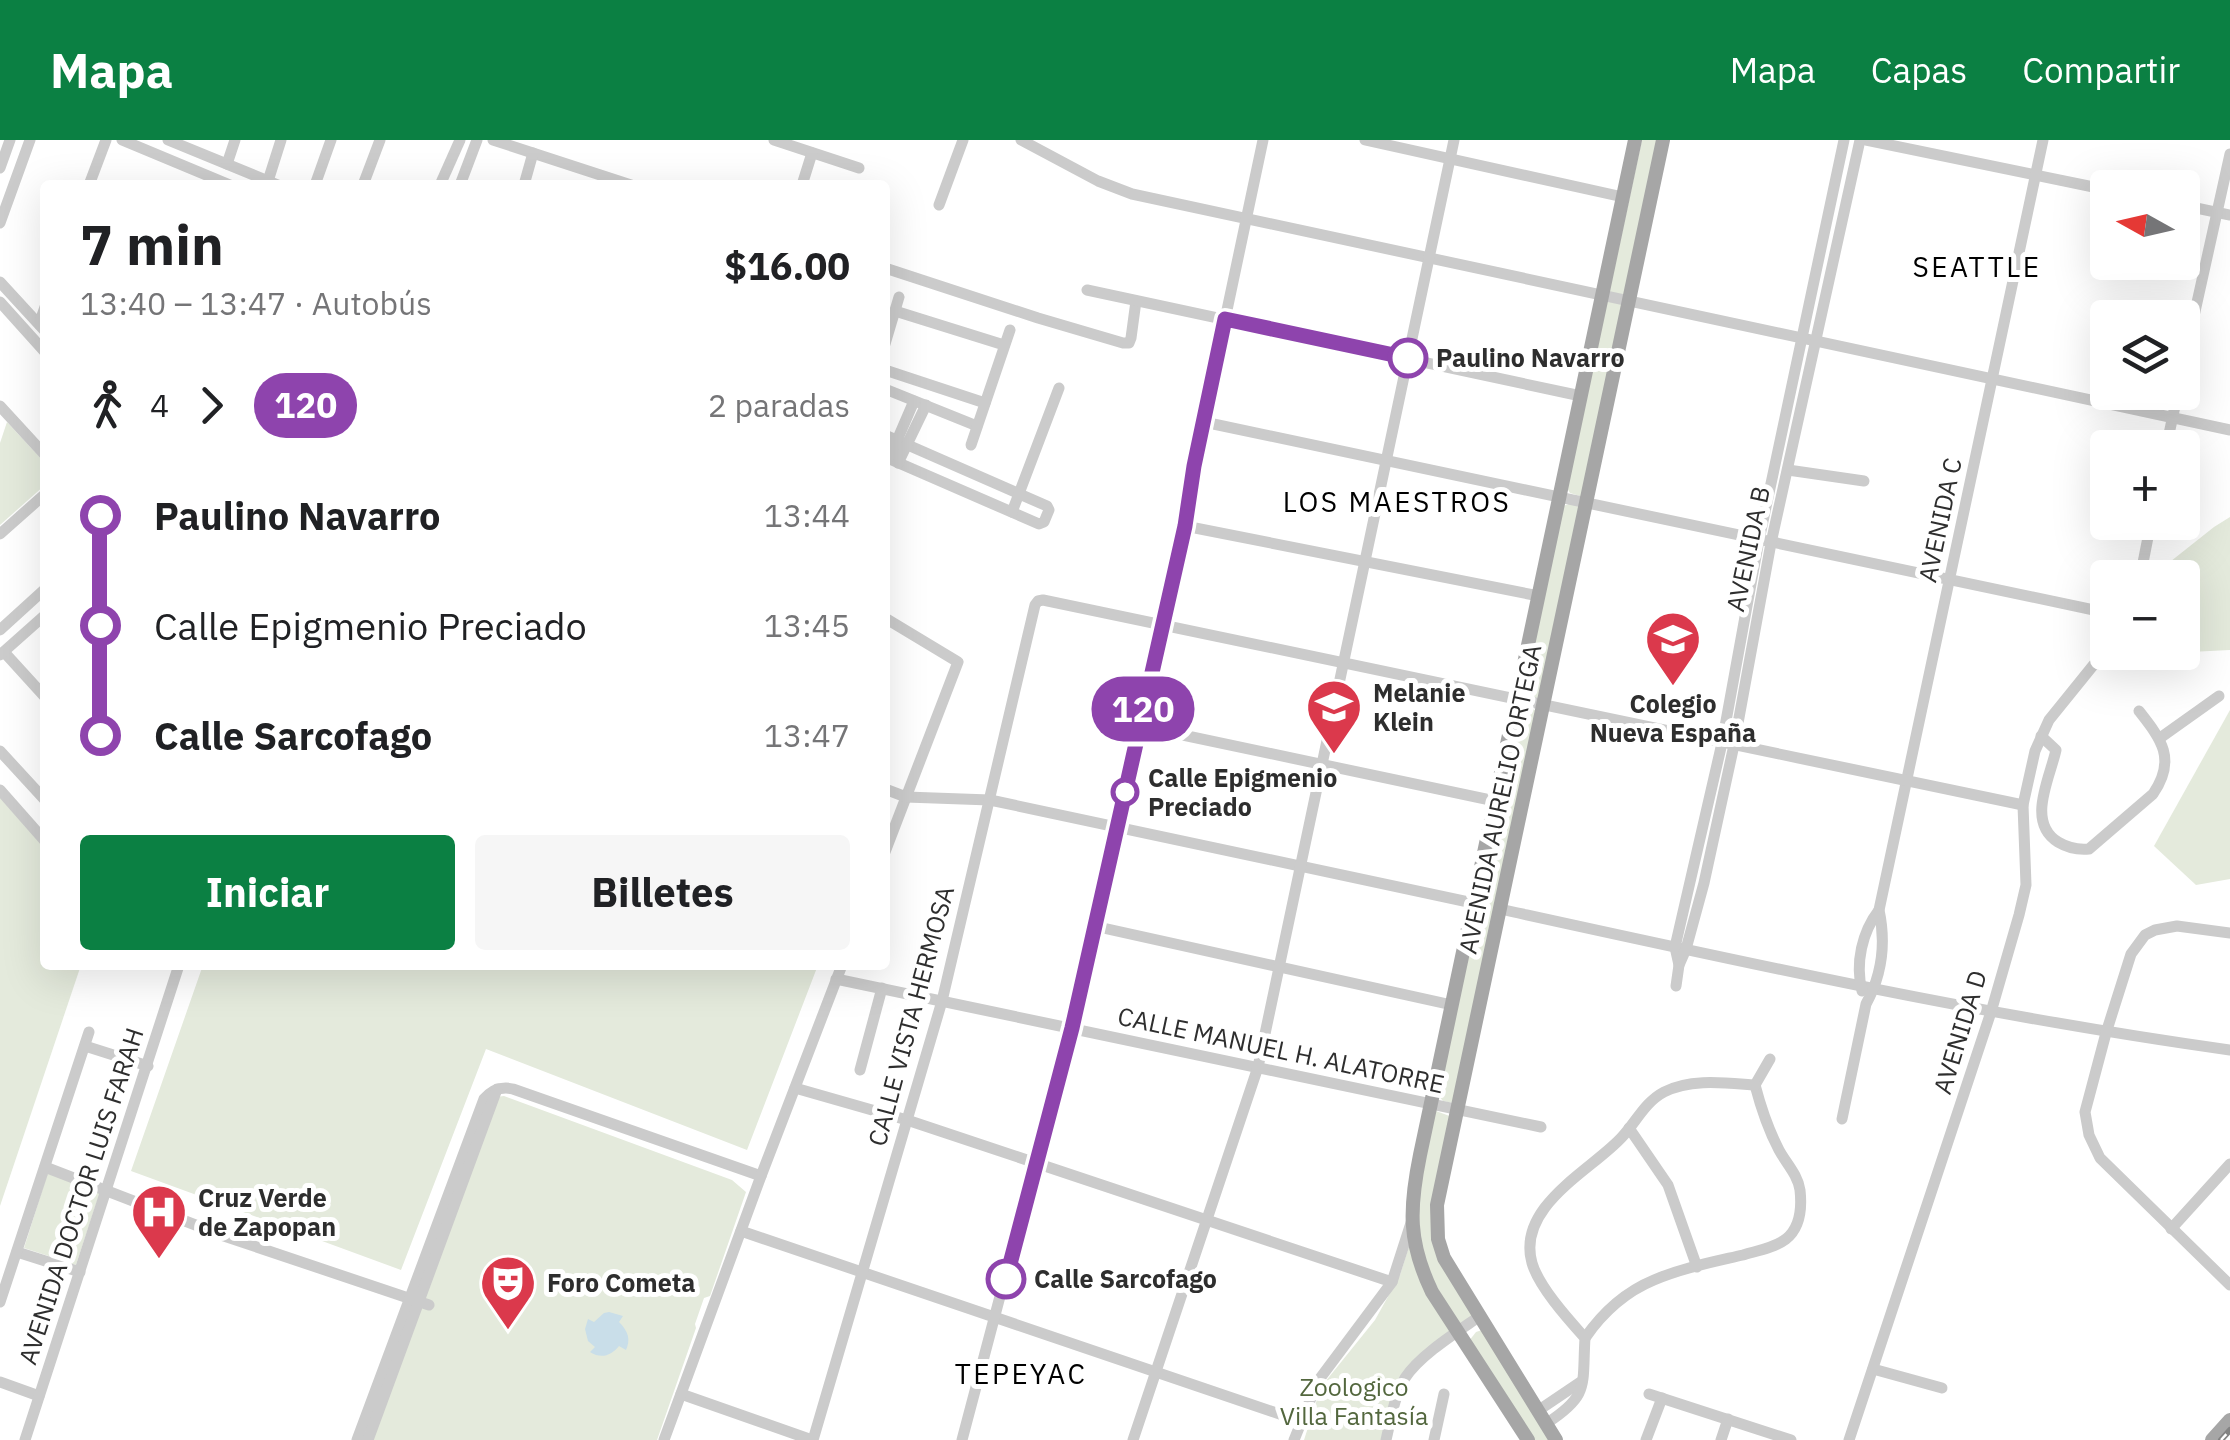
<!DOCTYPE html>
<html lang="es">
<meta charset="utf-8">
<style>
:root{--surface:#fff;--page:#f6f6f6;--text:#202124;--muted:#757577;--accent:#0b8043}
body{margin:0;font-family:"IBM Plex Sans",sans-serif;background:var(--page);color:var(--text);height:100vh;display:flex;flex-direction:column;font-size:38px;white-space:nowrap}
*{box-sizing:border-box;margin:0}
p{font-size:32px;color:var(--muted)}
.icon{flex:none;width:55px;height:55px;fill:none;stroke:currentColor;stroke-width:2;stroke-linecap:round;stroke-linejoin:round}
.map{position:relative;flex:1;overflow:hidden}
.sheet{position:absolute;left:40px;top:40px;width:850px;height:790px;display:flex;flex-direction:column;background:var(--surface);border-radius:10px;box-shadow:0 10px 40px #0002}
.sheet>*{flex:none}
.badge{padding:0 20px;border-radius:32px;font-size:35px;line-height:65px}
.needle{width:65px;rotate:278deg}
.buttons{position:absolute;left:2090px;top:30px;display:grid;gap:20px}
.buttons a{display:grid;place-items:center;width:110px;height:110px;border-radius:10px;background:var(--surface);box-shadow:0 10px 40px #0002;font-size:50px}
.map>.badge{position:absolute;translate:-50% -50%;box-shadow:0 0 0 5px #fff}
.legs{display:flex;align-items:center;gap:15px;height:110px;padding:0 40px;font-size:32px}
.legs p{margin-inline-start:auto}
.head{display:flex;align-items:center;justify-content:space-between;height:170px;padding:0 40px}
h1{font-size:55px;font-weight:800;line-height:75px}
.cta{display:flex;gap:20px;margin-top:auto;padding:20px 40px}
.cta a{flex:1;height:115px;border-radius:10px;background:var(--accent);color:#fff;font-size:40px;font-weight:800;line-height:115px;text-align:center}
.cta a+a{background:var(--page);color:var(--text)}
ul{padding:0 40px;list-style:none}
li{display:flex;align-items:center;gap:35px;height:110px;font-size:38px}
li i{display:grid;place-items:center;width:15px;height:100%;margin:0 12px;background:currentColor}
li i::after{content:'';width:25px;height:25px;margin:-12px;border:8px solid;border-radius:50%;background:var(--surface)}
li p{margin-inline-start:auto}
li:first-child i{background:linear-gradient(#0000 50%,currentColor 0)}
li:last-child i{background:linear-gradient(currentColor 50%,#0000 0)}
header{display:flex;align-items:center;gap:60px;box-sizing:border-box;height:140px;padding:0 50px;background:var(--accent);color:#fff}
header strong{font-size:48px}
nav{display:flex;gap:55px;margin-inline-start:auto;font-size:35px}
.map>svg:first-child{display:block}
.green{fill:#e4eadc}
.water{fill:#c9dee9}
.lines{fill:none;stroke-linecap:round;stroke-linejoin:round}
.minor{stroke:#cbcbcb;stroke-width:11}
.major{stroke:#a6a6a6;stroke-width:14}
.rail-casing{stroke:#838383;stroke-width:6}
.rail{stroke:#fff;stroke-width:2.5;stroke-dasharray:8;stroke-linecap:butt}
.line-1-casing{stroke:#fff;stroke-width:22}
.line-1{stroke:#8e44ad;stroke-width:15}
.stop-1-dot{fill:#fff;stroke:#8e44ad;stroke-width:5}
.labels{text-anchor:middle;stroke-width:10;stroke-linejoin:round;paint-order:stroke}
.stop-label{font-size:25px;font-weight:bold;fill:#2e2e2e;stroke:#fff;text-anchor:start}
.street-label{font-size:25px;fill:#2e2e2e;stroke:#fff}
.poi-label{font-size:25px;font-weight:bold;fill:#2e2e2e;stroke:#fff;text-anchor:start}
.park-label{font-size:25px;fill:#53673e;stroke:#fff}
.neighbourhood-label{font-size:28px;letter-spacing:2.5px;fill:#000;stroke:#fff}
</style>
<header>
<strong>Mapa</strong>
<nav><a>Mapa</a><a>Capas</a><a>Compartir</a></nav>
</header>
<div class="map">
<svg width="2230" height="1300" viewBox="0 0 2230 1300">
<rect width="100%" height="100%" fill="#fff"/>
<!-- green -->
<g class="green">
<polygon points="1642,0 1663,0 1583,357 1570,353 1567,348"/>
<polygon points="7,282 45,323 45,345 0,385 0,303"/>
<polygon points="1569,364 1579,365 1543,563 1525,556 1523,550 1563,366"/>
<polygon points="2230,377 2230,510 2130,515 2131,513 2182,512 2182,438 2155,437 2156,433 2214,387"/>
<polygon points="1524,569 1533,569 1541,573 1458,964 1443,961 1437,954 1489,707"/>
<polygon points="2230,570 2230,739 2196,745 2154,706"/>
<polygon points="0,656 45,707 45,825 81,825 0,1066"/>
<polygon points="203,825 818,825 747,1010 486,909 401,1130 131,1031"/>
<polygon points="504,956 732,1040 746,1052 710,1156 704,1158 695,1184 696,1188 657,1300 371,1300 496,957"/>
<path d="M 1436,971 L 1455,978 L 1438,1100 L 1478,1174 L 1461,1185 C 1444,1160 1421,1125 1417,1094 C 1412,1053 1426,1011 1436,971 Z"/>
<polygon points="48,1032 101,1049 76,1125 24,1108"/>
<polygon points="1410,1103 1451,1190 1411,1226 1381,1300 1304,1300 1321,1247 1375,1180 1400,1135"/>
<polygon points="1485,1189 1553,1300 1532,1300 1469,1201 1476,1192"/>
</g>
<!-- water -->
<path class="water" d="M 609,1172 L 623,1176 L 619,1182 C 628,1191 631,1199 626,1210 L 619,1206 C 611,1216 601,1219 590,1212 L 595,1207 L 588,1201 L 585,1189 L 588,1179 L 594,1182 L 604,1173 Z"/>
<g class="lines">
<!-- minor -->
<g class="minor">
<polyline points="122,0 230,45"/>
<polyline points="168,0 278,45"/>
<polyline points="493,0 631,45"/>
<polyline points="774,0 859,28"/>
<polyline points="1021,0 1098,41 1132,54 2230,290"/>
<polyline points="1365,0 1623,57"/>
<polyline points="1866,0 2108,50"/>
<polyline points="227,24 235,0"/>
<polyline points="0,28 10,0"/>
<polyline points="268,41 281,0"/>
<polyline points="89,45 106,0"/>
<polyline points="315,45 331,0"/>
<polyline points="363,45 380,0"/>
<polyline points="440,45 460,0"/>
<polyline points="460,45 477,0"/>
<polyline points="524,45 533,13"/>
<polyline points="802,45 812,13"/>
<polyline points="939,65 963,0"/>
<polyline points="2182,65 2230,75"/>
<polyline points="0,83 30,0"/>
<polyline points="885,128 1038,178 1123,203 1129,203 1131,198 1136,161"/>
<polyline points="0,142 45,191"/>
<polyline points="1087,150 1581,256"/>
<polyline points="0,162 45,212"/>
<polyline points="895,171 1004,205"/>
<polyline points="39,184 45,167"/>
<polyline points="885,204 899,157"/>
<polyline points="885,230 985,263"/>
<polyline points="2182,230 2230,14"/>
<polyline points="885,249 977,286"/>
<polyline points="0,266 45,315"/>
<polyline points="1204,282 2108,473"/>
<polyline points="885,295 1047,366 1049,370 1044,382 1039,384 885,317"/>
<polyline points="971,305 1010,190"/>
<polyline points="2166,308 2178,252"/>
<polyline points="889,319 914,261"/>
<polyline points="898,323 926,265"/>
<polyline points="1788,330 1864,341"/>
<polyline points="1012,372 1059,248"/>
<polyline points="1185,386 1539,456"/>
<polyline points="0,394 45,354"/>
<polyline points="2140,438 2151,382"/>
<polyline points="885,478 958,522 885,712"/>
<polyline points="0,490 45,449"/>
<polyline points="4,512 45,557"/>
<polyline points="0,515 45,475"/>
<polyline points="1140,586 1495,661"/>
<path d="M 2041,596 L 2056,610 C 2050,638 2026,682 2058,702 C 2068,708 2078,710 2089,709 L 2153,654 C 2177,619 2161,599 2139,571"/>
<polyline points="2160,598 2219,556"/>
<polyline points="0,611 45,660"/>
<polyline points="885,649 906,657 990,660 1473,763"/>
<polyline points="0,650 45,701"/>
<path d="M 1500,769 C 1742,822 1985,876 2230,910"/>
<polyline points="1094,786 1452,865"/>
<polyline points="2230,793 2177,786 2155,790 2145,795 2131,814 2106,893 2085,972 2089,995 2100,1018 2230,1145"/>
<polyline points="1679,825 1675,807 1722,603 1759,400 1844,0"/>
<polyline points="836,839 1541,987"/>
<polyline points="1676,846 1679,825 1686,809 1704,743 1734,605 1771,403 1860,0"/>
<path d="M 1862,851 C 1855,823 1862,792 1879,770"/>
<polyline points="85,906 148,926"/>
<polyline points="860,930 882,848"/>
<polyline points="795,948 907,980 1392,1142"/>
<path d="M 1842,979 L 1866,864 C 1882,835 1886,803 1879,770 L 2043,0"/>
<polyline points="1629,988 1668,1045 1697,1127"/>
<polyline points="45,1027 224,1096 429,1165"/>
<polyline points="2171,1089 2230,1024"/>
<polyline points="741,1091 1300,1281"/>
<polyline points="17,1112 80,1132"/>
<polyline points="0,1162 89,892"/>
<path d="M 1585,1198 C 1603,1172 1625,1152 1654,1140 C 1682,1128 1713,1122 1743,1115 C 1756,1111 1774,1108 1786,1099 C 1801,1087 1802,1068 1800,1050 C 1798,1035 1786,1023 1779,1010 C 1768,989 1761,968 1755,945 L 1770,919"/>
<polyline points="1873,1229 1942,1248"/>
<polyline points="0,1242 39,1256"/>
<polyline points="681,1254 812,1300"/>
<polyline points="1649,1254 1791,1300"/>
<polyline points="1539,1270 1582,1241"/>
<path d="M 1547,1283 C 1590,1255 1582,1246 1585,1198 C 1568,1179 1539,1147 1532,1123 C 1516,1066 1592,1030 1622,997 C 1636,982 1645,962 1664,952 C 1691,938 1726,943 1755,945"/>
<polyline points="25,1300 179,825"/>
<path d="M 357,1300 L 484,959 C 492,950 501,946 513,949 L 761,1036"/>
<polyline points="368,1300 497,949"/>
<polyline points="664,1300 761,1036 842,825"/>
<polyline points="813,1300 942,861 1035,465 1038,461 1043,460 2023,665"/>
<polyline points="962,1300 1071,888 1185,386 1194,326 1263,0"/>
<polyline points="1133,1300 1258,927 1454,0"/>
<polyline points="1294,1300 1318,1241 1392,1142 1411,1083"/>
<path d="M 1386,1300 C 1391,1279 1394,1257 1405,1238 C 1420,1215 1457,1192 1480,1176"/>
<polyline points="1434,1300 1444,1254"/>
<polyline points="1646,1300 1662,1258"/>
<polyline points="1721,1300 1728,1279"/>
<polyline points="1849,1300 1991,872 2019,775 2026,745 2023,665 2035,611 2049,580 2108,507"/>
</g>
<!-- major -->
<g class="major">
<path d="M 1528,1300 L 1432,1152 C 1408,1102 1409,1069 1420,1015 L 1635,0"/>
<polyline points="1556,1300 1444,1118 1438,1099 1437,1065 1663,0"/>
<polyline points="2212,1300 2230,1280"/>
</g>
<!-- rail casing -->
<g class="rail-casing">
<polyline id="rail" points="2221,1300 2230,1290"/>
</g>
<!-- rail -->
<use href="#rail" class="rail"/>
</g>
<g class="lines">
<!-- line-1 casing -->
<g class="line-1-casing">
<polyline id="line-1" points="1006,1139 1072,888 1185,386 1194,326 1225,179 1408,218"/>
</g>
<!-- line-1 -->
<use href="#line-1" class="line-1"/>
</g>
<!-- icons -->
<defs>
<g id="school-pin" transform="scale(2.875)"><path d="M0 17L-7.5 6A9.5 9.5 0 1 1 7.5 6Z" fill="#db394c" stroke="#fff"/><path d="M0-5L7-2L0 1L-7-2ZM-4 1L0 2.5L4 1V4Q0 6-4 4Z" fill="#fff"/></g>
<g id="hospital-pin" transform="scale(2.875)"><path d="M0 17L-7.5 6A9.5 9.5 0 1 1 7.5 6Z" fill="#db394c" stroke="#fff"/><path d="M-5-5h3v3.5h4V-5h3V5h-3V1.5h-4V5h-3Z" fill="#fff"/></g>
<g id="theatre-pin" transform="scale(2.875)"><path d="M0 17L-7.5 6A9.5 9.5 0 1 1 7.5 6Z" fill="#db394c" stroke="#fff"/><path d="M-5-5.5Q0-4 5-5.5V0Q5 5 0 6Q-5 5-5 0ZM-3.3-2.5H-1v1.5H-3.3ZM1-2.5H3.3v1.5H1ZM-2.8 1Q0 5.5 2.8 1Z" fill="#fff"/></g>
</defs>
<g fill-rule="evenodd">
<use href="#school-pin" x="1673" y="499"/>
<use href="#school-pin" x="1334" y="567"/>
<use href="#hospital-pin" x="159" y="1072"/>
<use href="#theatre-pin" x="508" y="1143"/>
</g>
<!-- markers -->
<g class="stop-1-dot">
<circle cx="1408" cy="218" r="18"/>
<circle cx="1125" cy="652" r="12"/>
<circle cx="1006" cy="1139" r="18"/>
</g>
<g class="labels">
<!-- stop labels -->
<g class="stop-label">
<text x="1436" y="227">Paulino Navarro</text>
<text x="1148" y="647">Calle Epigmenio<tspan x="1148" dy="29">Preciado</tspan></text>
<text x="1034" y="1148">Calle Sarcofago</text>
</g>
<!-- street labels -->
<g class="street-label">
<text transform="translate(1940 380) rotate(-78)" y="9">AVENIDA C</text>
<text transform="translate(1748 409) rotate(-78)" y="9">AVENIDA B</text>
<text transform="translate(1500 659) rotate(-78)" y="9">AVENIDA AURELIO ORTEGA</text>
<text transform="translate(911 876) rotate(-75)" y="9">CALLE VISTA HERMOSA</text>
<text transform="translate(1960 892) rotate(-73)" y="9">AVENIDA D</text>
<text transform="translate(1281 910) rotate(12)" y="9">CALLE MANUEL H. ALATORRE</text>
<text transform="translate(81 1056) rotate(-72)" y="9">AVENIDA DOCTOR LUIS FARAH</text>
</g>
<!-- poi labels -->
<g class="poi-label">
<text x="1373" y="562">Melanie<tspan x="1373" dy="29">Klein</tspan></text>
<text x="1673" y="573" text-anchor="middle">Colegio<tspan x="1673" dy="29">Nueva España</tspan></text>
<text x="198" y="1067">Cruz Verde<tspan x="198" dy="29">de Zapopan</tspan></text>
<text x="547" y="1152">Foro Cometa</text>
</g>
<!-- park labels -->
<g class="park-label">
<text x="1354" y="1256">Zoologico<tspan x="1354" dy="29">Villa Fantasía</tspan></text>
</g>
<!-- neighbourhood labels -->
<g class="neighbourhood-label">
<text x="1977" y="137">SEATTLE</text>
<text x="1397" y="372">LOS MAESTROS</text>
<text x="1021" y="1244">TEPEYAC</text>
</g>
</g>
</svg>
<div class="buttons">
<a><svg class="needle" viewBox="-14 -14 28 28"><path d="M0-13l5 13h-10z" fill="#e53935"/><path d="M0 13l5-13h-10z" fill="#757577"/></svg></a>
<a><svg class="icon" aria-label="layers" viewBox="0 0 24 24"><path d="M12 4l9 5-9 5-9-5zM3 14l9 5 9-5"/></svg></a>
<a>+</a>
<a>−</a>
</div>
<b class="badge" style="left:1143px;top:569px;background:#8e44ad;color:#fff">120</b>
<section class="sheet">
<div class="head"><div><h1>7 min</h1><p>13:40 – 13:47 · Autobús</p></div><b>$16.00</b></div>
<div class="legs"><svg class="icon" aria-label="walk" viewBox="0 0 24 24"><circle cx="13" cy="4" r="2"/><path d="M13 8l-2 6 4 7M11 14l-3 7M7 12l3-4h3l4 4"/></svg>4<svg class="icon" aria-label="forward" viewBox="0 0 24 24"><path d="M9 5l7 7-7 7"/></svg><b class="badge" style="background:#8e44ad;color:#fff">120</b><p>2 paradas</p></div>
<ul>
<li><i style="color:#8e44ad"></i><b>Paulino Navarro</b><p>13:44</p></li>
<li><i style="color:#8e44ad"></i><span>Calle Epigmenio Preciado</span><p>13:45</p></li>
<li><i style="color:#8e44ad"></i><b>Calle Sarcofago</b><p>13:47</p></li>
</ul>
<div class="cta"><a>Iniciar</a><a>Billetes</a></div>
</section>
</div>
